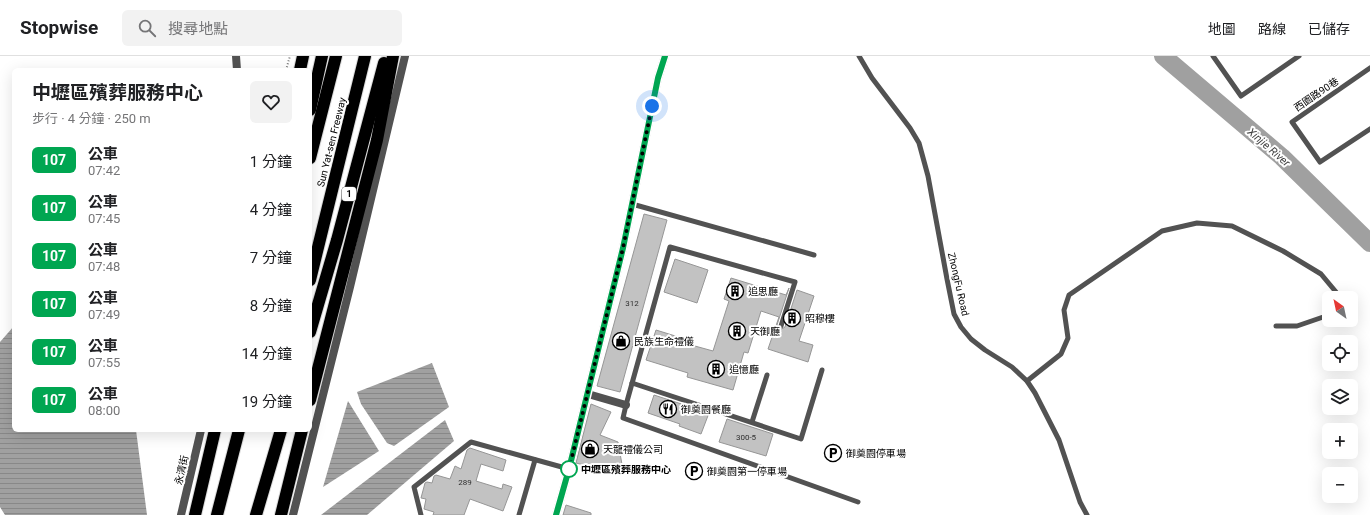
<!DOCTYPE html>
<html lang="zh-TW">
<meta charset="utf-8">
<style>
:root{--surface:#fff;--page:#f2f2f2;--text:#202124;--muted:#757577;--line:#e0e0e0}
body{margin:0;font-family:Roboto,"Noto Sans TC",sans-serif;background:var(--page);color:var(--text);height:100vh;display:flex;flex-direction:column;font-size:15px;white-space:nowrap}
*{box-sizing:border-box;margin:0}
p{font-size:13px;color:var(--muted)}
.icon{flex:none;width:22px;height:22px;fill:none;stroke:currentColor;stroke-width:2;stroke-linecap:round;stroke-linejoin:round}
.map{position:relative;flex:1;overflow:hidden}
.side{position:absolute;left:12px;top:12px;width:300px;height:364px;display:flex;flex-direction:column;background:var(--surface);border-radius:6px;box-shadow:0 4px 16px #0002}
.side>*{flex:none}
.badge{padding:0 8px;border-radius:6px;font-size:14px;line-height:26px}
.needle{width:26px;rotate:327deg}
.buttons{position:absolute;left:1322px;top:235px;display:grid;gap:8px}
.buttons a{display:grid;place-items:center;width:36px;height:36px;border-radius:6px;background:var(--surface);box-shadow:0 4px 16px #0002;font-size:20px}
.you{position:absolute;width:20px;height:20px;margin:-10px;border:3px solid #fff;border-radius:50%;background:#1a73e8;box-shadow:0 0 0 6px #1a73e833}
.map>.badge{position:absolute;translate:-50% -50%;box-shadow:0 0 0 2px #fff}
.round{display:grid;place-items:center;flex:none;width:42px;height:42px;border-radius:6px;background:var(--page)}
.head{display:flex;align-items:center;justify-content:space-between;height:68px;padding:0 20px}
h1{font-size:19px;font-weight:700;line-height:30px}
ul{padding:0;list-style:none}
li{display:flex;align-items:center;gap:12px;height:48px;padding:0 20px}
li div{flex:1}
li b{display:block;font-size:15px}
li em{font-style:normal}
li .badge{min-width:44px;font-weight:700;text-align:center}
header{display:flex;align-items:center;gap:24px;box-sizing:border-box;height:56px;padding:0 20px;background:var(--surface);border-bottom:1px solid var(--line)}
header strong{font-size:19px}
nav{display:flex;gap:22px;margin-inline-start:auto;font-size:14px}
.search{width:280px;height:36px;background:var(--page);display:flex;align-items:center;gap:10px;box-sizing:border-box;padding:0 14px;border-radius:6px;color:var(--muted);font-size:15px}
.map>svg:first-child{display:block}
.water{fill:url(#water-rules)}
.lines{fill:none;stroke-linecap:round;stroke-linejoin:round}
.river{stroke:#a0a0a0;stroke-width:18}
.building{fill:#c2c2c2;stroke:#969696}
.motorway-casing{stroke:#dbdbdb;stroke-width:14}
.path{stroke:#747474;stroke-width:2;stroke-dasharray:1 2;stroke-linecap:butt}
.service{stroke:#525252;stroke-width:5}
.minor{stroke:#525252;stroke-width:8}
.motorway{stroke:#000;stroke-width:12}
.line-casing{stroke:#fff;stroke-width:9}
.line{stroke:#00a651;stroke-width:6}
.walk{stroke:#000;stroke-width:4;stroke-dasharray:0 7.2}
.stop-dot{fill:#fff;stroke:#00a651;stroke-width:2}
.labels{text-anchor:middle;stroke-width:4;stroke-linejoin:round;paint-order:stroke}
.number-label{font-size:8px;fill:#303030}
.shield{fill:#fff;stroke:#4c4c4c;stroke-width:1}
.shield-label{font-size:9px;font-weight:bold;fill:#000}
.street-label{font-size:10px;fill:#000;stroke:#fff}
.poi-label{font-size:10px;fill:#000;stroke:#fff;text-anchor:start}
.stop-label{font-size:10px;font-weight:bold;fill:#000;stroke:#fff;text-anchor:start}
.water-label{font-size:11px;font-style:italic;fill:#414141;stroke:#fff}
</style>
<header>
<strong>Stopwise</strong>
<div class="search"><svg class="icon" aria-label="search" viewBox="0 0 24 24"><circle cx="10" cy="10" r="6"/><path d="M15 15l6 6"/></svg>搜尋地點</div>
<nav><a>地圖</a><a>路線</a><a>已儲存</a></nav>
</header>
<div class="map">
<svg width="1370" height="459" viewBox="0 0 1370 459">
<defs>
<pattern id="water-rules" width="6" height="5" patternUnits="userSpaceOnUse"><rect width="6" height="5" fill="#a0a0a0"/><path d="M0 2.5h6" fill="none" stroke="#888"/></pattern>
</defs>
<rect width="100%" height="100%" fill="#fff"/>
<!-- water -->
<g class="water">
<polygon points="14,270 14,374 136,374 147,459 5,459 0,451 0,286"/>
<polygon points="432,307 449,351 394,390 387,387 361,348 357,336"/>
<polygon points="348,345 379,395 323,431"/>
<polygon points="445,364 454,385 367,459 321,459"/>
</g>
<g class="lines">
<!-- river -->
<polyline class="river" points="1163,0 1282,101 1370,187"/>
</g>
<!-- building -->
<g class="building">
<polygon points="644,158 667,164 620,336 597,330"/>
<polygon points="675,203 708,214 697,247 664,236"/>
<polygon points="731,222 786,239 789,232 777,269 778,272 780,274 785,271 797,234 814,240 799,285 813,289 808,306 768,293 779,261 761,255 748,297 744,296 733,334 687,321 688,317 646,304 656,274 685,283 684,287 713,295 729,245 724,243"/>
<polygon points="654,339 709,357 701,378 679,370 680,368 648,357"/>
<polygon points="591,348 611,356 600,379 618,386 623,414 592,411 576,407"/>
<polygon points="727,363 773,378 766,400 719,386"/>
<polygon points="470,392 506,404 503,415 481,408 476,425 502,433 503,428 512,431 503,455 470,443 464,459 433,459 434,456 424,453 426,443 421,442 425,427 427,426 432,427 434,420 436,419 450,423 455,410 461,413 467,394"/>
<polygon points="566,449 591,457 591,459 563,459"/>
</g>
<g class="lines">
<!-- motorway casing -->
<g class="motorway-casing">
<g id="motorway">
<polyline points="300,14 303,0"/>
<polyline points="310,54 322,0"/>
<polyline points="310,102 336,0"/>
<polyline points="310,224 365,0"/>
<polyline points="310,276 337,184 384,7"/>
<polyline points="310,344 377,84 393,0"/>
<polyline points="195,459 215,374"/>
<polyline points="217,459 239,374"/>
<polyline points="256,459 281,374"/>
<polyline points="281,459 302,374"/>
</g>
</g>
<!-- path -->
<polyline class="path" points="286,14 290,0"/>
<!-- service -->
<g class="service">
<polyline points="859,0 872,22 910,72 919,87 928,120 947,223 954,258 961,271 971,283 985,294 1012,311 1027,325 1035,337 1059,384 1080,446 1087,459"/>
<polyline points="1213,0 1241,40 1299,0"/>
<polyline points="1370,12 1292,66 1320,106 1370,73"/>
<polyline points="632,148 814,199"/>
<polyline points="781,270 795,226 670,191 626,349 623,362 858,446"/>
<polyline points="1276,270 1297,270 1329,259"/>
<polyline points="1027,325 1061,298 1068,282 1064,254 1069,239 1162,175 1197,167 1232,170 1283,195 1321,218 1336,236 1339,242"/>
<polyline points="632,327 801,383 822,314"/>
<polyline points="752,366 767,319"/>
<polyline points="421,459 414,431 471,386 569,413"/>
<polyline points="519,459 535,404"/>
</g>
<!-- minor -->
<g class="minor">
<polyline points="236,0 237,14"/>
<polyline points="588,338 626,349"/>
<polyline points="181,459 201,374"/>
<polyline points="293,459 350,231 405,0"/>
<polyline points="556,459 569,413 623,192 658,22 665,0"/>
</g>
<!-- motorway -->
<use href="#motorway" class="motorway"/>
</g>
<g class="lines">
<!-- line casing -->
<g class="line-casing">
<polyline id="line" points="556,459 569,413 623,192 658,22 665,0"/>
</g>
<!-- line -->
<use href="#line" class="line"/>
<!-- walk -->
<polyline class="walk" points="569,413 623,192 652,50"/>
</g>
<!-- icons -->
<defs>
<g id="building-ring" transform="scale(0.9)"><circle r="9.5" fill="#fff" stroke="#000" stroke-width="1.5"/><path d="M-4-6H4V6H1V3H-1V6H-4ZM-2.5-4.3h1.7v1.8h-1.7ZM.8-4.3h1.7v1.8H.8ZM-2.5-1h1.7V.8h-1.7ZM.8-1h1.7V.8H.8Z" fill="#000"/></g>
<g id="shop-ring" transform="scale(0.9)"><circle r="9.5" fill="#fff" stroke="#000" stroke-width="1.5"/><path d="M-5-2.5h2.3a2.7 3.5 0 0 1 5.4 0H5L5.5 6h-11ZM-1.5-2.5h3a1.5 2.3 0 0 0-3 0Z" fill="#000"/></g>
<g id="restaurant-ring" transform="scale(0.9)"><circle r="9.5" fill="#fff" stroke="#000" stroke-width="1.5"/><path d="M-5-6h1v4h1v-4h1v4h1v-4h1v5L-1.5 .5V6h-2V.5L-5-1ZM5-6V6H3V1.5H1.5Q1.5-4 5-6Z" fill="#000"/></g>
<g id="parking-ring" transform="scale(0.9)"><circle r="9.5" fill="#fff" stroke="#000" stroke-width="1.5"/><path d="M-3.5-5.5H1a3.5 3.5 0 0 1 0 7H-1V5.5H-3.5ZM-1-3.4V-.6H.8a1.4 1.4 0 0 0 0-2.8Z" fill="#000"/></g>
</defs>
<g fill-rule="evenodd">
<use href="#building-ring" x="735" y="235"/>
<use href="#building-ring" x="792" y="262"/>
<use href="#building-ring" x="737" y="275"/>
<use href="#shop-ring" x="621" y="285"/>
<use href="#building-ring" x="716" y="313"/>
<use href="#restaurant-ring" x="668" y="353"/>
<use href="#shop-ring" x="590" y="393"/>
<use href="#parking-ring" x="833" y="397"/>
<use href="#parking-ring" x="694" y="415"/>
</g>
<!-- markers -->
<circle class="stop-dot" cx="569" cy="413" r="8"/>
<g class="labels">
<!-- number labels -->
<g class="number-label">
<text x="632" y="250">312</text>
<text x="746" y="384">300-5</text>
<text x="465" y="429">289</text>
</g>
<!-- shield labels -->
<rect class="shield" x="342" y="131" width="14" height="14" rx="3"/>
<g class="shield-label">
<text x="349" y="141">1</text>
</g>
<!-- street labels -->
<g class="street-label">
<text transform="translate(1316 38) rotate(-34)" y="4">西園路90巷</text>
<text transform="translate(331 86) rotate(-76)" y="4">Sun Yat-sen Freeway</text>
<text transform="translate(959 228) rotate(77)" y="4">ZhongFu Road</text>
<text transform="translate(181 414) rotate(-77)" y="4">永清街</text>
</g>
<!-- poi labels -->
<g class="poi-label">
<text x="748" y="239">追思廳</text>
<text x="805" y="266">昭穆樓</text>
<text x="750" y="279">天御廳</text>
<text x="634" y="289">民族生命禮儀</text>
<text x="729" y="317">追憶廳</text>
<text x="681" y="357">御奠園餐廳</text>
<text x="603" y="397">天龍禮儀公司</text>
<text x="846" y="401">御奠園停車場</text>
<text x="707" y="419">御奠園第一停車場</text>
</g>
<!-- stop labels -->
<g class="stop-label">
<text x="581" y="417">中壢區殯葬服務中心</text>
</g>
<!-- water labels -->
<g class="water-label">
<text transform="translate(1269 91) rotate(41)" y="4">Xinjie River</text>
</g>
</g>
</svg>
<div class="buttons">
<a><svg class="needle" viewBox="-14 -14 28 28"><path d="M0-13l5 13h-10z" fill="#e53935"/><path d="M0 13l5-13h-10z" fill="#757577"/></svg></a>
<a><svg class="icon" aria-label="locate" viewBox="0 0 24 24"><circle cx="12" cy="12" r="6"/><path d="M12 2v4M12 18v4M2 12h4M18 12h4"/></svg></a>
<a><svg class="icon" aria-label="layers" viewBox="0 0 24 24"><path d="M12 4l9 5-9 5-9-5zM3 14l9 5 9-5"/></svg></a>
<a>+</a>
<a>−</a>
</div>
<div class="you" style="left:652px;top:50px"></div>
<section class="side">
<div class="head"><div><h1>中壢區殯葬服務中心</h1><p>步行 · 4 分鐘 · 250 m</p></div><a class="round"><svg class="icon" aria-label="heart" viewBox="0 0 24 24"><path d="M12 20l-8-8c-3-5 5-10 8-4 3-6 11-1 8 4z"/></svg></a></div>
<ul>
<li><span class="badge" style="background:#00a651;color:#fff">107</span><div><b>公車</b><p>07:42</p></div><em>1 分鐘</em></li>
<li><span class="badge" style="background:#00a651;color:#fff">107</span><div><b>公車</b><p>07:45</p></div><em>4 分鐘</em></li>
<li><span class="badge" style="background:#00a651;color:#fff">107</span><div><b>公車</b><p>07:48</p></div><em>7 分鐘</em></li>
<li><span class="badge" style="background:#00a651;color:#fff">107</span><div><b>公車</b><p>07:49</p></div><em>8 分鐘</em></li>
<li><span class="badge" style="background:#00a651;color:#fff">107</span><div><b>公車</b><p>07:55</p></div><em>14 分鐘</em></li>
<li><span class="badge" style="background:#00a651;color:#fff">107</span><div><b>公車</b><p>08:00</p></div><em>19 分鐘</em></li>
</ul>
</section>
</div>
